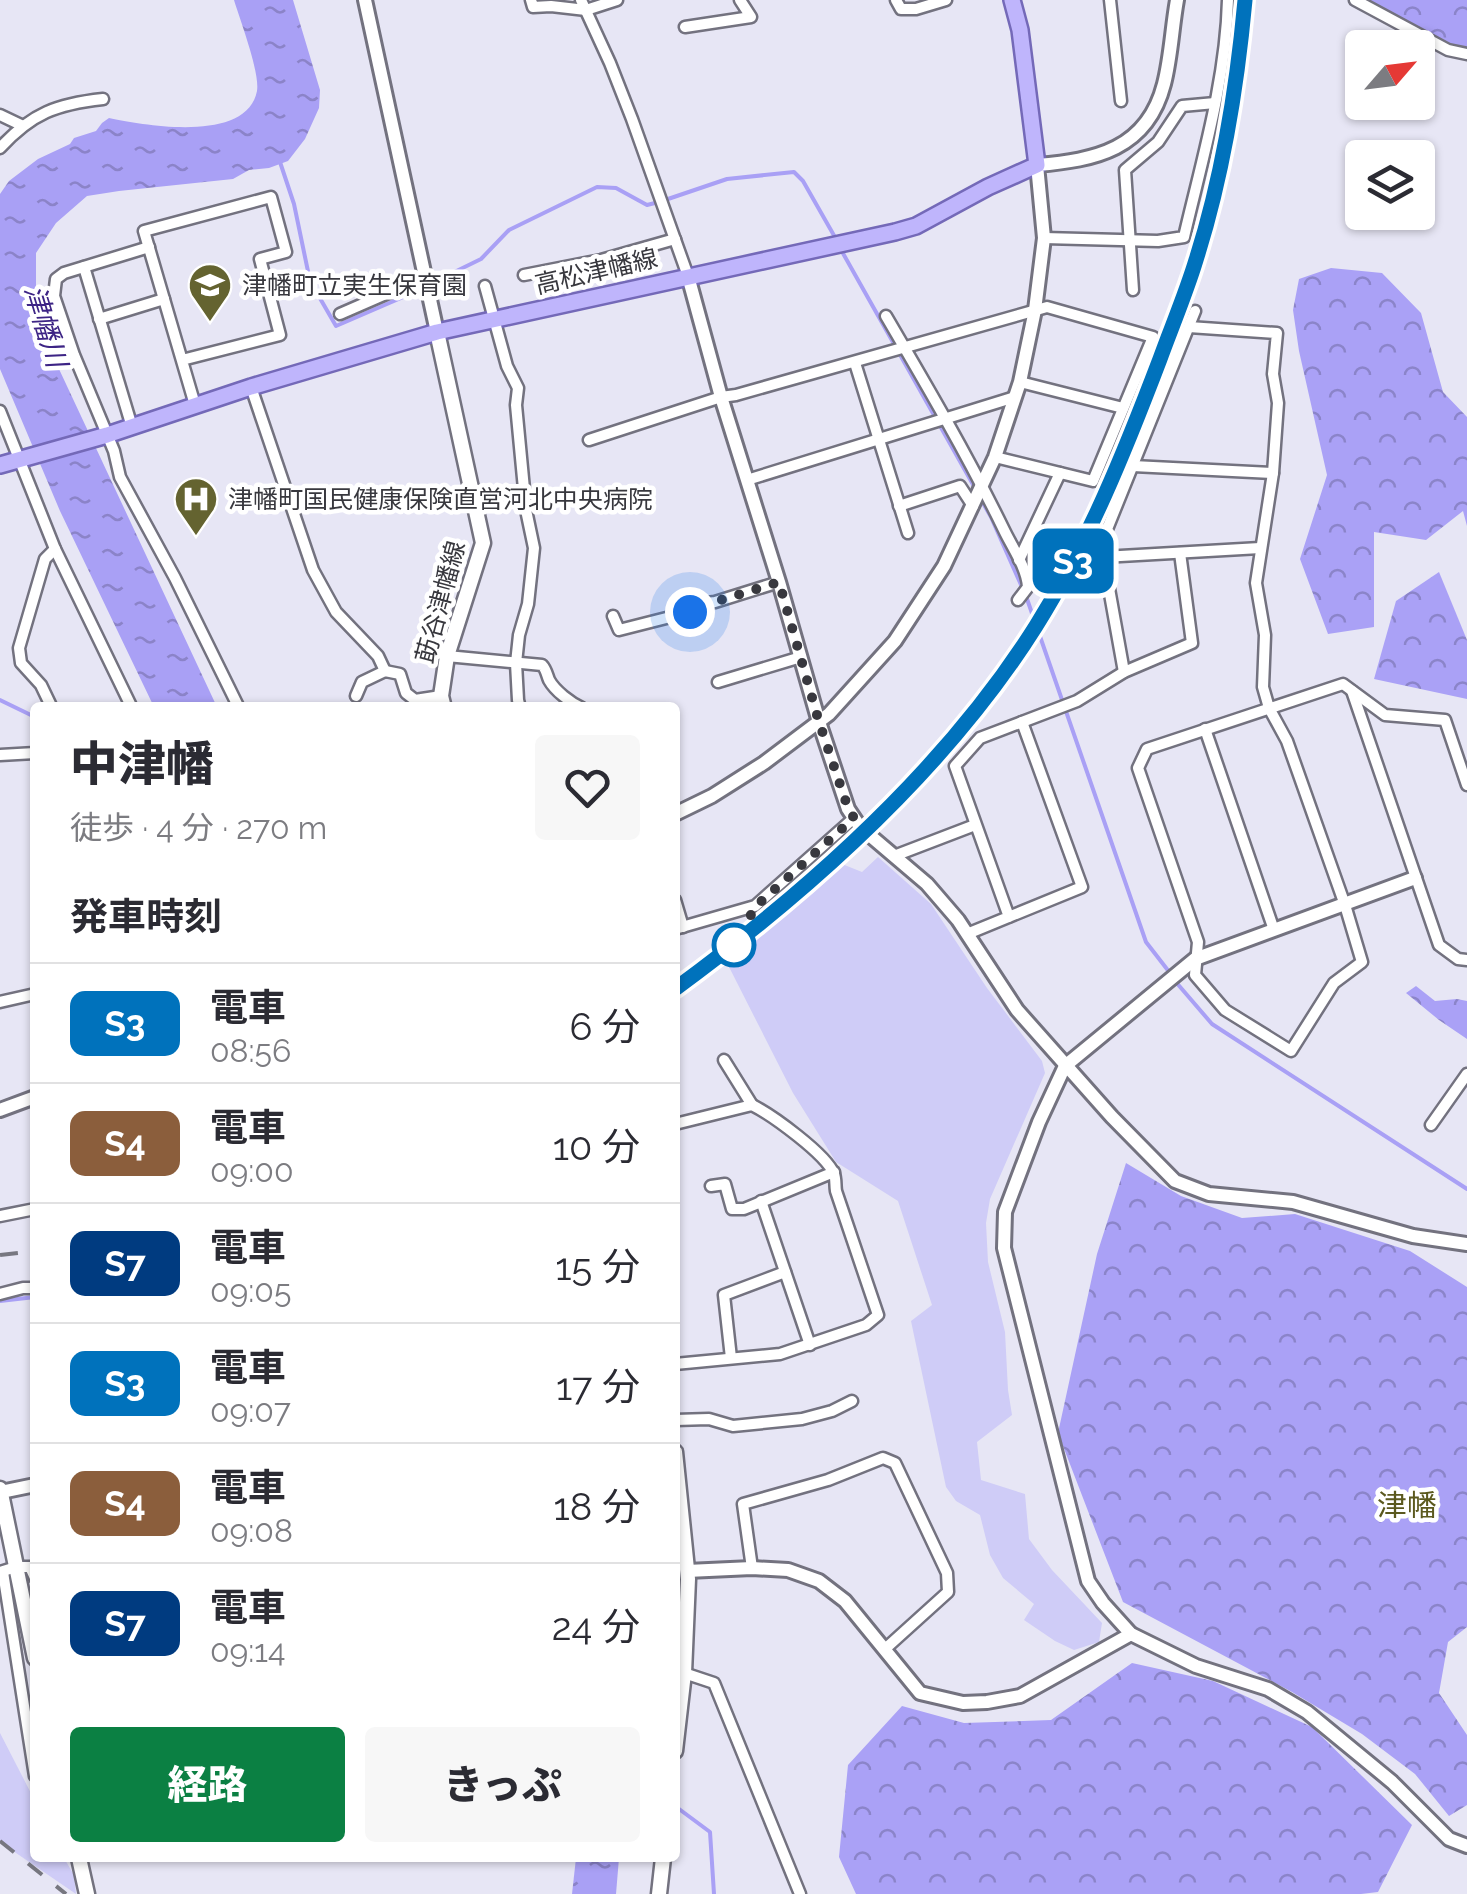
<!DOCTYPE html>
<html lang="ja">
<meta charset="utf-8">
<style>
:root{--surface:#fff;--page:#f7f7f7;--text:#2b2b33;--muted:#7c7c81;--line:#e1e1e2;--accent:#0b8043}
body{margin:0;font-family:Raleway,"Noto Sans JP",sans-serif;background:var(--page);color:var(--text);height:100vh;display:flex;flex-direction:column;font-size:38px;white-space:nowrap}
*{box-sizing:border-box;margin:0}
p{font-size:32px;color:var(--muted)}
.icon{flex:none;width:55px;height:55px;fill:none;stroke:currentColor;stroke-width:2;stroke-linecap:round;stroke-linejoin:round}
.map{position:relative;flex:1;overflow:hidden}
.panel{position:absolute;left:30px;top:702px;width:650px;height:1160px;display:flex;flex-direction:column;background:var(--surface);border-radius:10px;box-shadow:0 2px 8px #0004}
.panel>*{flex:none}
.badge{padding:0 20px;border-radius:15px;font-size:35px;line-height:65px}
.needle{width:65px;rotate:62deg}
.buttons{position:absolute;left:1345px;top:30px;display:grid;gap:20px}
.buttons a{display:grid;place-items:center;width:90px;height:90px;border-radius:10px;background:var(--surface);box-shadow:0 2px 8px #0004;font-size:50px}
.you{position:absolute;width:50px;height:50px;margin:-25px;border:8px solid #fff;border-radius:50%;background:#1a73e8;box-shadow:0 0 0 15px #1a73e833}
.map>.badge{position:absolute;translate:-50% -50%;box-shadow:0 0 0 5px #fff}
h2{padding:0 40px;font-size:38px;line-height:90px}
.round{display:grid;place-items:center;flex:none;width:105px;height:105px;border-radius:10px;background:var(--page)}
.overview{display:flex;align-items:center;justify-content:space-between;height:170px;padding:0 40px}
h1{font-size:48px;font-weight:800;line-height:75px}
.primary-button{display:flex;gap:20px;margin-top:auto;padding:20px 40px}
.primary-button a{flex:1;height:115px;border-radius:10px;background:var(--accent);color:#fff;font-size:40px;font-weight:800;line-height:115px;text-align:center}
.primary-button a+a{background:var(--page);color:var(--text)}
ul{padding:0;list-style:none}
li{display:flex;align-items:center;gap:30px;height:120px;padding:0 40px;border-top:2px solid var(--line)}
li div{flex:1}
li b{display:block;font-size:38px}
li em{font-style:normal}
li .badge{min-width:110px;font-weight:700;text-align:center}
.map>svg:first-child{display:block}
.green{fill:#cfccf7}
.forest{fill:url(#forest-crowns)}
.water{fill:url(#water-ripples)}
.lines{fill:none;stroke-linecap:round;stroke-linejoin:round}
.stream{stroke:#a9a0f5;stroke-width:4}
.minor-casing{stroke:#73727f;stroke-width:15}
.tertiary-casing{stroke:#73727f;stroke-width:18}
.secondary-casing{stroke:#73727f;stroke-width:19}
.primary-casing{stroke:#7469b8;stroke-width:20}
.minor{stroke:#fff;stroke-width:10}
.tertiary{stroke:#fff;stroke-width:12}
.secondary{stroke:#fff;stroke-width:14}
.primary{stroke:#bfb5fc;stroke-width:15}
.rail{stroke:#777780;stroke-width:4;stroke-dasharray:18 18;stroke-linecap:butt}
.line-casing{stroke:#fff;stroke-width:22}
.line{stroke:#0072bc;stroke-width:15}
.walk{stroke:#38383e;stroke-width:10;stroke-dasharray:0 18}
.stop-dot{fill:#fff;stroke:#0072bc;stroke-width:5}
.labels{text-anchor:middle;stroke-width:9;stroke-linejoin:round;paint-order:stroke}
.street-label{font-size:25px;fill:#38383e;stroke:#fff}
.poi-label{font-size:25px;fill:#38383e;stroke:#fff;text-anchor:start}
.water-label{font-size:28px;font-style:italic;fill:#3d2485;stroke:#fff}
.quarter-label{font-size:30px;fill:#5b591e;stroke:#fff}
</style>
<div class="map">
<svg width="1467" height="1894" viewBox="0 0 1467 1894">
<defs>
<pattern id="forest-crowns" width="20" height="18" patternUnits="userSpaceOnUse" patternTransform="scale(2.5)"><rect width="20" height="18" fill="#aaa1f6"/><path d="M2 6a3 3 0 1 1 6 0M12 15a3 3 0 1 1 6 0" fill="none" stroke="#8b84c9"/></pattern>
<pattern id="water-ripples" width="26" height="14" patternUnits="userSpaceOnUse" patternTransform="scale(2.5)"><rect width="26" height="14" fill="#a9a0f5"/><path d="M2 4q2-2 4 0t4 0M15 11q2-2 4 0t4 0" fill="none" stroke="#8b83c8"/></pattern>
</defs>
<rect width="100%" height="100%" fill="#e7e6f5"/>
<!-- green -->
<g class="green">
<polygon points="878,857 931,904 987,988 1042,1061 1045,1073 990,1199 986,1223 988,1262 1005,1332 1008,1390 1012,1415 977,1442 981,1480 1025,1494 1029,1539 1052,1570 1102,1623 1099,1642 1074,1650 1055,1641 1024,1620 1034,1604 1003,1578 990,1555 980,1515 956,1501 946,1487 911,1321 932,1305 898,1201 836,1162 793,1093 726,961 837,862 862,872"/>
<polygon points="0,1733 35,1801 35,1858 64,1858 74,1875 76,1894 0,1842"/>
</g>
<!-- forest -->
<g class="forest">
<polygon points="1369,0 1467,0 1467,49 1460,49 1446,41 1442,44"/>
<polygon points="1331,268 1382,273 1421,313 1443,392 1467,417 1467,526 1463,511 1426,540 1374,532 1374,627 1328,634 1300,559 1327,475 1299,351 1293,310 1299,279"/>
<polygon points="1439,572 1467,640 1467,699 1374,679 1396,601"/>
<polygon points="1416,986 1435,1001 1457,999 1467,1001 1467,1039 1439,1020 1406,993"/>
<polygon points="1126,1163 1181,1196 1242,1218 1295,1214 1410,1251 1467,1287 1467,1627 1448,1642 1439,1693 1467,1735 1467,1805 1449,1816 1415,1774 1362,1734 1292,1692 1123,1602 1058,1433 1097,1254"/>
<polygon points="1132,1663 1213,1681 1312,1727 1412,1825 1378,1892 1361,1894 856,1894 839,1857 848,1765 902,1706 964,1723 1051,1720"/>
</g>
<!-- water -->
<g class="water">
<path d="M 234,0 L 293,0 L 320,90 L 319,108 L 305,139 L 288,161 L 269,168 L 249,170 L 233,179 L 119,191 L 87,196 L 56,223 L 36,253 L 36,306 L 59,369 L 217,707 L 154,707 L 60,511 L 0,369 L 0,194 L 9,181 L 38,159 L 70,144 L 74,138 L 96,131 L 102,123 L 109,118 C 147,126 247,143 257,91 C 260,72 240,20 234,0 Z"/>
<polygon points="576,1858 619,1858 616,1894 572,1894"/>
</g>
<g class="lines">
<!-- stream -->
<g class="stream">
<polyline points="280,162 294,204 310,281 336,326 424,288"/>
<polyline points="668,199 727,179 794,172 803,181 836,239"/>
<polyline points="840,248 975,488"/>
<polyline points="432,283 481,259 509,230 597,187 616,188 647,205 655,203"/>
<polyline points="979,496 991,517 1022,587"/>
<polyline points="1026,596 1146,942 1170,973"/>
<polyline points="0,700 35,717"/>
<polyline points="1175,981 1212,1024 1467,1189"/>
<polyline points="0,1301 35,1297"/>
<polyline points="675,1806 710,1832 714,1894"/>
</g>
<!-- minor casing -->
<g class="minor-casing">
<g id="minor">
<polyline points="531,0 533,7 551,6 586,10 617,0"/>
<polyline points="581,0 610,63 632,119 688,276"/>
<polyline points="896,0 901,9 916,9 946,0"/>
<polyline points="1110,0 1121,101"/>
<polyline points="1355,0 1448,50 1467,54"/>
<polyline points="685,27 751,17 740,0"/>
<polyline points="0,115 21,125"/>
<path d="M 0,148 C 32,113 57,104 103,99"/>
<path d="M 1044,238 L 1158,241 L 1184,237 C 1202,160 1226,80 1228,0"/>
<polyline points="149,247 64,273 56,279 54,296 74,355 114,451 120,477 175,578 239,708"/>
<polyline points="84,267 132,427"/>
<polyline points="524,275 601,260 675,239"/>
<polyline points="485,286 507,366 518,388 516,405 526,510 534,548 528,604 519,635 516,663 518,700 520,708"/>
<polyline points="1133,290 1125,170 1158,142 1182,106 1215,103"/>
<polyline points="340,314 425,277"/>
<path d="M 886,316 C 927,386 968,456 1004,530 C 1012,547 1027,568 1028,587 L 1018,600"/>
<polyline points="99,319 164,299"/>
<polyline points="1189,327 1277,333 1273,374 1278,403 1273,473 1256,583 1265,635 1263,687 1269,708 1287,741 1345,905 1362,962 1334,983 1291,1051 1225,1010 1195,975 1198,942 1138,768 1147,749 1343,684 1385,715 1445,720 1467,785"/>
<polyline points="182,360 280,335 260,259 286,252 271,197 144,231 195,405"/>
<polyline points="855,363 908,533"/>
<polyline points="1020,382 1123,408"/>
<polyline points="251,387 313,570 336,612 378,656 385,671"/>
<polyline points="0,411 55,549 132,708"/>
<polyline points="589,440 721,397 736,395 1047,307 1153,337 1093,481 995,457"/>
<polyline points="1133,466 1273,473"/>
<polyline points="747,480 1015,397"/>
<polyline points="899,506 960,486 973,506"/>
<polyline points="1103,557 1260,548"/>
<polyline points="1019,560 1060,473"/>
<polyline points="613,616 619,630 690,612 697,604 715,602 779,582"/>
<path d="M 447,656 L 542,665 C 546,669 547,675 549,680 C 555,691 571,703 582,708"/>
<polyline points="1124,672 1101,544 1195,311"/>
<polyline points="718,682 801,657"/>
<polyline points="1352,691 1439,945 1458,959 1467,960"/>
<polyline points="356,696 362,682 385,671 400,674 406,693 415,700 441,696"/>
<polyline points="52,708 41,685 21,663 19,648 45,559 55,549"/>
<polyline points="1022,722 1077,701 1124,672 1192,643 1180,553"/>
<polyline points="1205,729 1274,930"/>
<polyline points="0,755 35,753"/>
<polyline points="894,856 975,825"/>
<polyline points="675,900 683,927"/>
<polyline points="675,929 755,906 854,818"/>
<polyline points="967,934 1082,887 1022,722 980,738 955,766 1009,917"/>
<polyline points="0,1002 35,994"/>
<polyline points="724,1060 752,1105"/>
<path d="M 675,1124 L 752,1105 C 772,1115 826,1154 834,1174 C 836,1179 835,1185 836,1191 L 878,1315 L 866,1325 L 780,1354 L 675,1364"/>
<polyline points="1431,1125 1467,1074"/>
<polyline points="711,1186 725,1184 732,1209 744,1209 834,1172"/>
<polyline points="761,1201 810,1345"/>
<polyline points="0,1216 35,1209"/>
<polyline points="0,1294 23,1288 35,1288"/>
<polyline points="731,1358 724,1295 785,1272"/>
<polyline points="675,1420 709,1419 733,1426 802,1419 832,1411 852,1401"/>
<polyline points="752,1568 743,1504 828,1480 883,1458 895,1463 947,1573 948,1592 885,1649"/>
<polyline points="0,1572 16,1567 30,1567 35,1578"/>
<polyline points="3,1572 35,1776"/>
<polyline points="684,1673 714,1683 800,1894"/>
</g>
</g>
<!-- tertiary casing -->
<g class="tertiary-casing">
<g id="tertiary">
<polyline points="365,0 437,332"/>
<polyline points="688,276 721,397 779,582 819,722 848,809 860,827 927,884 958,920 1017,1010 1112,1117 1175,1181 1209,1194 1293,1202 1413,1236 1467,1244"/>
<path d="M 675,814 L 712,796 L 764,763 L 829,714 L 895,641 L 944,566 L 995,457 L 1020,382 L 1035,310 L 1044,238 L 1037,165 C 1095,160 1147,150 1164,84 C 1171,57 1172,28 1177,0"/>
<polyline points="1415,878 1195,959 1065,1066 1039,1122 1005,1212 1004,1248 1088,1581 1103,1603 1131,1634 1196,1666 1268,1689 1307,1712 1392,1782 1449,1839 1467,1846"/>
<polyline points="0,1110 35,1097"/>
<polyline points="1,1492 35,1485"/>
<polyline points="687,1571 752,1568 788,1570 819,1581 845,1601 920,1693 963,1703 987,1702 1020,1696 1131,1634"/>
</g>
</g>
<!-- secondary casing -->
<g class="secondary-casing">
<g id="secondary">
<polyline points="437,332 483,543 447,656 441,696 444,708"/>
<polyline points="675,1452 688,1579 684,1673 675,1751"/>
<polyline points="0,1489 35,1658"/>
<polyline points="79,1858 87,1894"/>
<polyline points="659,1894 663,1858"/>
</g>
</g>
<!-- primary casing -->
<g class="primary-casing">
<polyline id="primary" points="0,465 107,435 251,387 437,332 895,232 916,226 988,187 1037,165 1020,30 1012,0"/>
</g>
<!-- minor -->
<use href="#minor" class="minor"/>
<!-- tertiary -->
<use href="#tertiary" class="tertiary"/>
<!-- secondary -->
<use href="#secondary" class="secondary"/>
<!-- primary -->
<use href="#primary" class="primary"/>
<!-- rail -->
<g class="rail">
<path d="M 675,989 C 812,888 944,771 1036,626 C 1088,543 1126,451 1160,359 C 1172,326 1186,293 1196,260 C 1223,175 1237,88 1245,0"/>
<polyline points="0,1255 35,1251"/>
<polyline points="0,1841 66,1894"/>
</g>
</g>
<g class="lines">
<!-- line casing -->
<g class="line-casing">
<path id="line" d="M 675,989 C 810,890 946,769 1036,626 C 1088,543 1125,451 1160,359 C 1172,326 1186,293 1196,260 C 1223,175 1237,88 1245,0"/>
</g>
<!-- line -->
<use href="#line" class="line"/>
<!-- walk -->
<polyline class="walk" points="690,612 697,604 715,602 779,582 819,722 848,808 854,818 756,906 734,945"/>
</g>
<!-- icons -->
<defs>
<g id="school-pin" transform="scale(2.25)"><path d="M0 17L-7.5 6A9.5 9.5 0 1 1 7.5 6Z" fill="#646330" stroke="#fff"/><path d="M0-5L7-2L0 1L-7-2ZM-4 1L0 2.5L4 1V4Q0 6-4 4Z" fill="#fff"/></g>
<g id="hospital-pin" transform="scale(2.25)"><path d="M0 17L-7.5 6A9.5 9.5 0 1 1 7.5 6Z" fill="#646330" stroke="#fff"/><path d="M-5-5h3v3.5h4V-5h3V5h-3V1.5h-4V5h-3Z" fill="#fff"/></g>
</defs>
<g fill-rule="evenodd">
<use href="#school-pin" x="210" y="285"/>
<use href="#hospital-pin" x="196" y="499"/>
</g>
<!-- markers -->
<circle class="stop-dot" cx="734" cy="945" r="20"/>
<g class="labels">
<!-- street labels -->
<g class="street-label">
<text transform="translate(596 271) rotate(-13)" y="9">高松津幡線</text>
<text transform="translate(440 602) rotate(-75)" y="9">莇谷津幡線</text>
</g>
<!-- poi labels -->
<g class="poi-label">
<text x="242" y="294">津幡町立実生保育園</text>
<text x="228" y="508">津幡町国民健康保険直営河北中央病院</text>
</g>
<!-- water labels -->
<g class="water-label">
<text transform="translate(46 326) rotate(73)" y="10">津幡川</text>
</g>
<!-- quarter labels -->
<g class="quarter-label">
<text x="1407" y="1516">津幡</text>
</g>
</g>
</svg>
<div class="buttons">
<a><svg class="needle" viewBox="-14 -14 28 28"><path d="M0-13l5 13h-10z" fill="#e53935"/><path d="M0 13l5-13h-10z" fill="#7c7c81"/></svg></a>
<a><svg class="icon" aria-label="layers" viewBox="0 0 24 24"><path d="M12 4l9 5-9 5-9-5zM3 14l9 5 9-5"/></svg></a>
</div>
<div class="you" style="left:690px;top:612px"></div>
<b class="badge" style="left:1073px;top:561px;background:#0072bc;color:#fff">S3</b>
<section class="panel">
<div class="overview"><div><h1>中津幡</h1><p>徒歩 · 4 分 · 270 m</p></div><a class="round"><svg class="icon" aria-label="heart" viewBox="0 0 24 24"><path d="M12 20l-8-8c-3-5 5-10 8-4 3-6 11-1 8 4z"/></svg></a></div>
<h2>発車時刻</h2>
<ul>
<li><span class="badge" style="background:#0072bc;color:#fff">S3</span><div><b>電車</b><p>08:56</p></div><em>6 分</em></li>
<li><span class="badge" style="background:#8b5e3c;color:#fff">S4</span><div><b>電車</b><p>09:00</p></div><em>10 分</em></li>
<li><span class="badge" style="background:#003b80;color:#fff">S7</span><div><b>電車</b><p>09:05</p></div><em>15 分</em></li>
<li><span class="badge" style="background:#0072bc;color:#fff">S3</span><div><b>電車</b><p>09:07</p></div><em>17 分</em></li>
<li><span class="badge" style="background:#8b5e3c;color:#fff">S4</span><div><b>電車</b><p>09:08</p></div><em>18 分</em></li>
<li><span class="badge" style="background:#003b80;color:#fff">S7</span><div><b>電車</b><p>09:14</p></div><em>24 分</em></li>
</ul>
<div class="primary-button"><a>経路</a><a>きっぷ</a></div>
</section>
</div>
